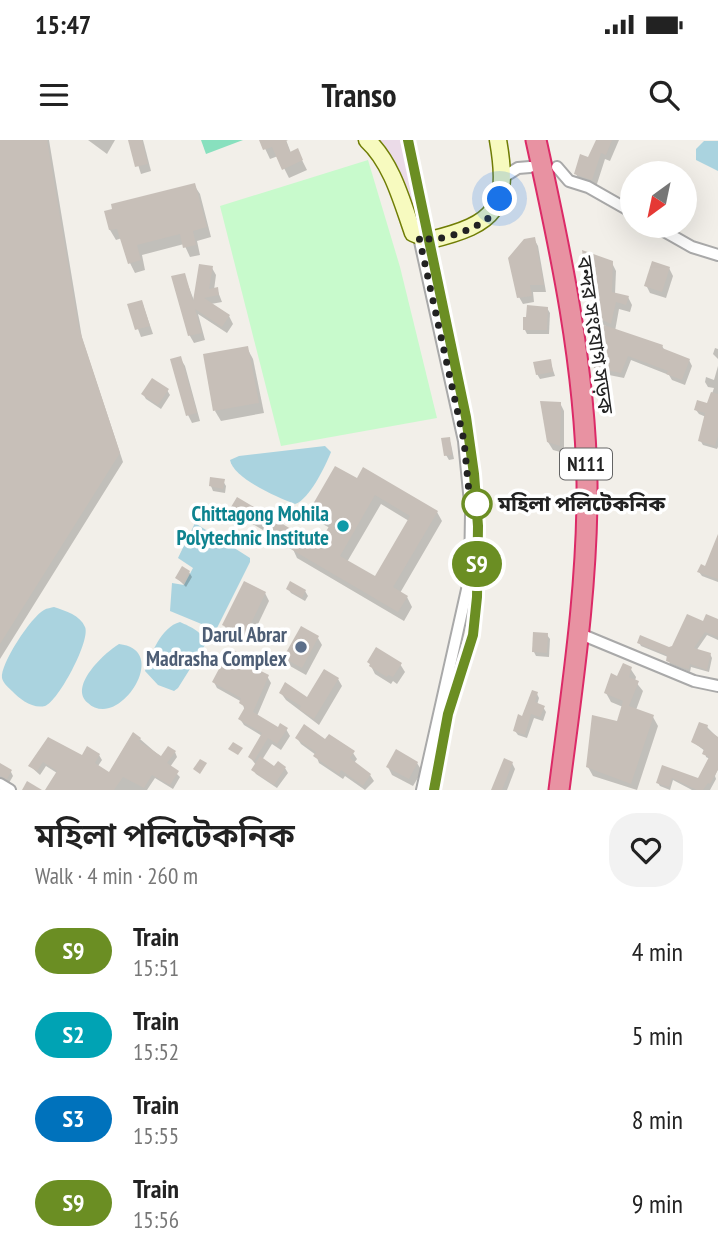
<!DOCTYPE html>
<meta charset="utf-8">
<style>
:root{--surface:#fff;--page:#f2f2f2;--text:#222;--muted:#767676}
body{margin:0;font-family:"PT Sans Narrow","Noto Sans Bengali",sans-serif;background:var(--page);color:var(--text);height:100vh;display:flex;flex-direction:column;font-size:26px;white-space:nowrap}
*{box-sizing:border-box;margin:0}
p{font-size:23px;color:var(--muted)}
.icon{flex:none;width:38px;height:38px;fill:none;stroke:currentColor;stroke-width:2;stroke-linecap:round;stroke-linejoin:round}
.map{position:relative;height:650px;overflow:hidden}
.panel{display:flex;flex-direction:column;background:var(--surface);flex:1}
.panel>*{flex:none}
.badge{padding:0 14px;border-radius:23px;font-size:24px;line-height:46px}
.needle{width:46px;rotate:213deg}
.buttons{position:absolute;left:620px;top:21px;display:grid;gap:14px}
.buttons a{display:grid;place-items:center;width:77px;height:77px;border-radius:50%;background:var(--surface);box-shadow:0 7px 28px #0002;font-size:35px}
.you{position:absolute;width:35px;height:35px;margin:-18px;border:5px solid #fff;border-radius:50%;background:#1a73e8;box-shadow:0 0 0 10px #1a73e833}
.map>.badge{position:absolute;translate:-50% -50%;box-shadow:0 0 0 4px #fff}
.round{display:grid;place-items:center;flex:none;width:74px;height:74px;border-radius:28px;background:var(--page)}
.summary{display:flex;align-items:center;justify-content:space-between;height:119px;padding:0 35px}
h1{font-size:33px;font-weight:600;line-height:52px}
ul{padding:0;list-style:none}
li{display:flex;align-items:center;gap:21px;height:84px;padding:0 35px}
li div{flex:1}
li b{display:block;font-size:26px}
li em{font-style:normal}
li .badge{min-width:77px;font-weight:700;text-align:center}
.status{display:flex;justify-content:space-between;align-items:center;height:49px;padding:0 35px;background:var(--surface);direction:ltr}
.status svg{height:19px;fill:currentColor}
header{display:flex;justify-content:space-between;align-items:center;height:91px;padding:0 35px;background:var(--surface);font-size:32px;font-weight:600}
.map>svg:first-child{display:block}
.industrial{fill:#ebdbe8}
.park{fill:#c8facc}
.pitch{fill:#88e0be}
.water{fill:#aad3df}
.shadow{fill:#0003;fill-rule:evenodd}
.building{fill:#c7bfb8;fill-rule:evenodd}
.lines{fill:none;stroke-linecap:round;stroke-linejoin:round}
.street-casing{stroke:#a9a9a9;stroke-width:14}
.secondary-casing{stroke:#707d05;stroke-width:19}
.highway-casing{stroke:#dc2a67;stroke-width:23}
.street{stroke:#fff;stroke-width:10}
.secondary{stroke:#f7fabf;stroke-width:16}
.highway{stroke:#e892a2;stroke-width:19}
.rail{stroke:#707070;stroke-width:2.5;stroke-dasharray:14 14;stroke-linecap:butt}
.line-casing{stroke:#fff;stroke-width:16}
.line{stroke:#6b8e23;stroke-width:10}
.walk{stroke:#222;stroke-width:7;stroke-dasharray:0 12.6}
.stop-dot{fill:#fff;stroke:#6b8e23;stroke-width:3.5}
.culture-dot{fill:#0f9aa8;stroke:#fff;stroke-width:2.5}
.service-dot{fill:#5c6f8a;stroke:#fff;stroke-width:2.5}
.labels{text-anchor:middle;stroke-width:7;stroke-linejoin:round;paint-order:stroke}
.shield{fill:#fff;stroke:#646464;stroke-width:2}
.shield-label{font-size:19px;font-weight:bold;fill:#222}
.street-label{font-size:21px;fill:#222;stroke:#fff}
.stop-label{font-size:21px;font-weight:bold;fill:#222;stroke:#fff;text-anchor:start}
.culture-label{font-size:21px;font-weight:bold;fill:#0d838f;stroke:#fff;text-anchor:end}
.service-label{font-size:21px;font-weight:bold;fill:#4e5e75;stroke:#fff;text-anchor:end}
</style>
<div class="status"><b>15:47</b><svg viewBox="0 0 49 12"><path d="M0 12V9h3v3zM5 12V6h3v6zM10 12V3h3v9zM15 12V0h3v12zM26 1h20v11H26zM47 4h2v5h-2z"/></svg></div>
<header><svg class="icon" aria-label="menu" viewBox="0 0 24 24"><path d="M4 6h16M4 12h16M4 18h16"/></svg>Transo<svg class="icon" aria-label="search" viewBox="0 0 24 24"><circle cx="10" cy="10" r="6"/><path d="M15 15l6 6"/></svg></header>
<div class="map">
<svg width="718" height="650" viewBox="0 0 718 650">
<rect width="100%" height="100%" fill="#f2efe9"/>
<!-- industrial -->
<polygon class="industrial" points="374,0 411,0 433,93 422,95"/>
<!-- park -->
<polygon class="park" points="368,20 400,127 437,278 281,306 220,66"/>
<!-- pitch -->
<polygon class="pitch" points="201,0 243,0 206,14"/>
<!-- water -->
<g class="water">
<polygon points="704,1 718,1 718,31 696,20 696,9"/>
<path d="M 325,306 L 331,312 C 326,325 309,360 295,364 C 278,358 233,338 230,320 L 239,316 Z"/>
<polygon points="195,383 250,418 250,422 216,490 170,471 172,443 184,445 193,428 178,418"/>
<path d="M 54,467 C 66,471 80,475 85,487 C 91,500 58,562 45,566 C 32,569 20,559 12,551 C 8,547 3,543 2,538 C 0,524 31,477 44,470 C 47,468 51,468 54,467 Z"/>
<path d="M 180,482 C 191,487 204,492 205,505 L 178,548 L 174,551 L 158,545 L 145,531 C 151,514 161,487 180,482 Z"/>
<path d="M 119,504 C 165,509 131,569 103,569 C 97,569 92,567 88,563 C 68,547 104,513 119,504 Z"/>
</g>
<!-- shadow -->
<g class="shadow">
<polygon points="0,0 49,0 82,198 123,322 0,519"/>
<polygon points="88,0 115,0 107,14"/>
<polygon points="130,0 143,0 151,31 141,34"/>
<polygon points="261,0 286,0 291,13 302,20 307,30 289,38 278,16 270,19"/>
<polygon points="597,0 619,0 610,21 605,19 596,47 580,42 576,34 589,19"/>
<polygon points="194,45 200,54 211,97 197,101 200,115 190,117 184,104 142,115 145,130 135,133 130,123 122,98 116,100 110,90 106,72"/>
<polygon points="534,99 538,106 546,152 533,152 534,162 523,164 519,157"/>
<polygon points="612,123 616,131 615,154 628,157 632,165 630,172 619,169 615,191 662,206 665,211 689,220 692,226 685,245 672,240 669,235 631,220 624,238 599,233 596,227 598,208 606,186 595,182 591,174 593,152 588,145"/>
<polygon points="212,128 216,135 214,150 217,149 222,162 211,164 229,176 233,184 227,193 198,174 205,200 194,203 190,196 174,138 184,135 195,163"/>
<polygon points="669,128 673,136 666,158 650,153 646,145"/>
<polygon points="142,162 153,194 141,197 129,165"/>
<polygon points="547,168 550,173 549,194 527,194 525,190"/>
<polygon points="247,208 253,219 264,273 221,281 215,271"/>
<polygon points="715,208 718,209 718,219 713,214"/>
<polygon points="180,218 185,226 200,281 192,283 188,275"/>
<polygon points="550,221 555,236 540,239 537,234"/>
<polygon points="718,226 718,307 717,309 703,305 700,300 706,277 699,274 696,270 708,265 714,248 708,247 705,242 706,237 714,240"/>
<polygon points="167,250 170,255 161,269 146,259 143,254"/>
<polygon points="560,263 564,271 564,313 553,310 548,302"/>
<polygon points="449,299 451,304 454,319 449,320 446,315"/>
<polygon points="223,341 226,346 225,353 213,351 211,346"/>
<path d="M 358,341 L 437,372 L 442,381 L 400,453 L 407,457 L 412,467 L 404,481 L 297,418 L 292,407 L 239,376 L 233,367 L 319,407 L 330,388 L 317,381 L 311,371 ZM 381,364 L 409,381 L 375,439 L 347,422 Z"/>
<polygon points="718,398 718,442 702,436 699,432 706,429"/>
<polygon points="189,432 192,437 186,447 177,438"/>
<polygon points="288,449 305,451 308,456 305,461 291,453"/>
<polygon points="265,453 269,461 249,503 228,493 224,485"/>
<polygon points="718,481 718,500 707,495 696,511 710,514 712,518 709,532 691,527 690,532 670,524 668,517 641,506 639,502 669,509 704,483"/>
<polygon points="547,495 550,499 549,517 536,516 534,512"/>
<polygon points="318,498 322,505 306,535 290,526 285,518"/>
<polygon points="248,520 251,528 267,536 271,543 257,576 278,589 286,589 290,596 281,610 272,604 262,620 275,628 285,628 288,633 277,648 256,634 253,630 256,625 250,617 262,596 244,585 240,579 245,571 242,562 217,548 214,542"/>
<polygon points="369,522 400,524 405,532 397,544 393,541 391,544 375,534"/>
<polygon points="630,528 636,537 635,541 643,551 636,570 653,577 658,586 637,650 593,636 588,627 618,584 623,567 611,562 606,553 618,538"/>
<polygon points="338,539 342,546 319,585 286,560 281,553 307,559"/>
<polygon points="537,554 539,558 537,565 543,567 546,572 543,581 534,578 527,598 518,595 515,591"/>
<polygon points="707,587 718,598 718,628 715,636 716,639 710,650 692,650 673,640 670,650 660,646 658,643 663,627 698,641 710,619 706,617 705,611 693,602"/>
<polygon points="297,598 326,601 353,613 357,619 354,623 370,635 374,641 365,650 345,636 343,639 319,623 316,615 301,604"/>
<polygon points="49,599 82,617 99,615 102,620 98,626 110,635 140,599 162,618 175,612 177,617 170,627 180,637 173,649 155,638 147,650 47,650 57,633 46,626 40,635 30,626"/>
<polygon points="417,623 422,631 413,646 392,635 388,627"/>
<polygon points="512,623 515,629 507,650 492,650"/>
<polygon points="0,625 11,632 13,636 9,643 0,642"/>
</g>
<!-- building -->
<g class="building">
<polygon points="0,0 47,0 79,188 120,313 0,504"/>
<polygon points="128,0 142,0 148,24 135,27"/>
<polygon points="259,0 288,0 286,1 290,12 298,8 303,20 282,30 272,7 263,10"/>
<polygon points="596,0 612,0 606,15 601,13 592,40 574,34 580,14 588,17"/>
<polygon points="195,43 207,87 193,91 196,105 183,108 180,94 137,105 141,120 128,124 117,89 109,90 104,71 112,69 111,64"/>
<polygon points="535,97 544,145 530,145 532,156 517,158 508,118 524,99"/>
<polygon points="582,110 613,121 612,152 629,156 626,165 616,162 611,184 589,174 594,146 587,145"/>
<polygon points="652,121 670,127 662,152 644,146"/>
<polygon points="199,124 213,126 209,149 218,147 219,155 204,158 230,175 222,187 195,169 202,193 188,196 171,136 185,133 193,161"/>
<polygon points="142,160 150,186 135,190 127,164"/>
<polygon points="527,165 548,167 547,190 523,190 523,177 526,177"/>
<polygon points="604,185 663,205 662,208 690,219 682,240 666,234 668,231 628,216 621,233 594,228 592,204 597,206"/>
<polygon points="248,206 259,263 213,271 203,214"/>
<polygon points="181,216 197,273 186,276 170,219"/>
<polygon points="551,219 553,232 536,235 533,222"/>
<polygon points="152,238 169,249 158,265 141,254"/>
<polygon points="711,252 718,254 718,296 715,306 698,301 705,273 694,270 697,260 707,263"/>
<polygon points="540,261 561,262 560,306 547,302"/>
<polygon points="450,297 452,315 444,316 441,298"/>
<path d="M 335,326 L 357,338 L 363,327 L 438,371 L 393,447 L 408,456 L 398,472 L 289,408 L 292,402 L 231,367 L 237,357 L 318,405 L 331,383 L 309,371 ZM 375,355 L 410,376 L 375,436 L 340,416 Z"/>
<polygon points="210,337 225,339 223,349 209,346"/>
<polygon points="718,394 718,439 697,432 701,424 705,426"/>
<polygon points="182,426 190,431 183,443 175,438"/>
<polygon points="244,441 266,452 245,496 222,485"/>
<polygon points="290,441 306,450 302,458 286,449"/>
<polygon points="687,474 703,481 706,474 718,479 718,497 705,492 694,508 711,513 707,530 690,524 689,529 684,528 666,521 667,515 637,503 640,495 669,507 672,506"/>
<polygon points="301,486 319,496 302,528 283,518"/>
<polygon points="533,492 548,493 547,513 532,512"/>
<polygon points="376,507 402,523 393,537 388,535 387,537 369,526 370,524 367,522"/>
<polygon points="230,508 250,519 247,524 269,535 253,572 278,587 280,583 288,588 277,604 268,598 254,621 248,617 262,593 238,579 245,567 239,563 241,558 212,542"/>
<polygon points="623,523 632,527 629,537 639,541 629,566 654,575 631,644 586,627 592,575 617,581 623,561 604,553 611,533 617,536"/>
<polygon points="324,529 339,538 314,579 299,569 301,566 279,553 285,542 307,557"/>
<polygon points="532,550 538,552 535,562 545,566 540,577 531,574 525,595 513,591 518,574 522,576"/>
<polygon points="699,582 708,585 707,589 718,597 718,630 710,644 708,643 703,650 697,650 672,638 669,647 656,643 662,625 698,638 709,617 702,614 704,609 691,602"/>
<polygon points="304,584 325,599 329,594 355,611 350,618 371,634 363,646 341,630 339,634 313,616 316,612 295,598"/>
<polygon points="133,592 141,598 139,601 161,616 168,606 176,611 167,623 179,631 170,645 152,635 144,648 123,637 114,650 45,650 57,631 43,622 37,631 28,626 48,597 82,615 87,606 100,614 95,623 109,632"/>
<polygon points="233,602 243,608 238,615 228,609"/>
<polygon points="396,609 418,622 409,639 386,627"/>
<polygon points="260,616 274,626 278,621 286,627 274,645 251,630"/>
<polygon points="504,618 513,622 502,650 491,650"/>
<polygon points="200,619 207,623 200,634 193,629"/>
<polygon points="0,623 12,630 7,639 0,636"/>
<polygon points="27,641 42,650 22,650"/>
</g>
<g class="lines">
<!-- street casing -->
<g class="street-casing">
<g id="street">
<polyline points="557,27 569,41 588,47 632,72"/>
<polyline points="502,38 518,28 530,27"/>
<polyline points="655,86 692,107 718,115"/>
<polyline points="419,97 464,301 471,373 470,436 422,650"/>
<polyline points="578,493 694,541 718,546"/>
<polyline points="0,644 10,650"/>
</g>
</g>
<!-- secondary casing -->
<g class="secondary-casing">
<path id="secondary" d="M 367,0 C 392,23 402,62 413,93 L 430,100 C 496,84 510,68 498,0"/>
</g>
<!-- highway casing -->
<g class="highway-casing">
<path id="highway" d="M 536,0 C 561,113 585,226 587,342 C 588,445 572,548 559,650"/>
</g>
<!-- street -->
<use href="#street" class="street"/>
<!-- secondary -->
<use href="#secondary" class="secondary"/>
<!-- highway -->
<use href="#highway" class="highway"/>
<!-- rail -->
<polyline class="rail" points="408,0 466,277 476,352 478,386 477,457 473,495 448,574 434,650"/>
</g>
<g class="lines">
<!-- line casing -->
<g class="line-casing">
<polyline id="line" points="408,0 466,277 474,334 478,386 477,457 473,495 448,574 434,650"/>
</g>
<!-- line -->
<use href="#line" class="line"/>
<!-- walk -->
<path class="walk" d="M 477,364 L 471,373 L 464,301 L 419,97 C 435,104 469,91 483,82 C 492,77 496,68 500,59"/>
</g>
<!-- markers -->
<circle class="stop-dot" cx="477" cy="364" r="14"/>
<circle class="culture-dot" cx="343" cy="386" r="7"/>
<circle class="service-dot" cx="301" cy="507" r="7"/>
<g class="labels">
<!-- shield labels -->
<rect class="shield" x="560" y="308.5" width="52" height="31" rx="5"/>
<g class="shield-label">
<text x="586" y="331">N111</text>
</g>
<!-- street labels -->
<g class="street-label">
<text transform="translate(595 195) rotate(82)" y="7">বন্দর সংযোগ সড়ক</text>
</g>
<!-- stop labels -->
<g class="stop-label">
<text x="498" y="371">মহিলা পলিটেকনিক</text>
</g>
<!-- culture labels -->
<g class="culture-label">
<text x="329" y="381">Chittagong Mohila<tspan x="329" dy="24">Polytechnic Institute</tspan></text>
</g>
<!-- service labels -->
<g class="service-label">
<text x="287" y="502">Darul Abrar<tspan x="287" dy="24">Madrasha Complex</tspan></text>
</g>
</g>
</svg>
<div class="buttons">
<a><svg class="needle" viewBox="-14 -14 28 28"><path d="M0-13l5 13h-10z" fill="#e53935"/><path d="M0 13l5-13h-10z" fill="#767676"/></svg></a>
</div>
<div class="you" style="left:500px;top:59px"></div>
<b class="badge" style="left:477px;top:424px;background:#6b8e23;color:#fff">S9</b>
</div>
<section class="panel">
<div class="summary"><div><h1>মহিলা পলিটেকনিক</h1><p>Walk · 4 min · 260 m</p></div><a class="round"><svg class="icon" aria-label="heart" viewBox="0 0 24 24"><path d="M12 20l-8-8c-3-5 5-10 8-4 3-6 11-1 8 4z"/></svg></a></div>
<ul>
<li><span class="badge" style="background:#6b8e23;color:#fff">S9</span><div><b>Train</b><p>15:51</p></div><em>4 min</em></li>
<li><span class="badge" style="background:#00a3b4;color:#fff">S2</span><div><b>Train</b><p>15:52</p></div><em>5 min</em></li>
<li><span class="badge" style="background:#0072bc;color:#fff">S3</span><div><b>Train</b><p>15:55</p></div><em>8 min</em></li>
<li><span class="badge" style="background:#6b8e23;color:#fff">S9</span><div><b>Train</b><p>15:56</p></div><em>9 min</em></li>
</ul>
</section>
